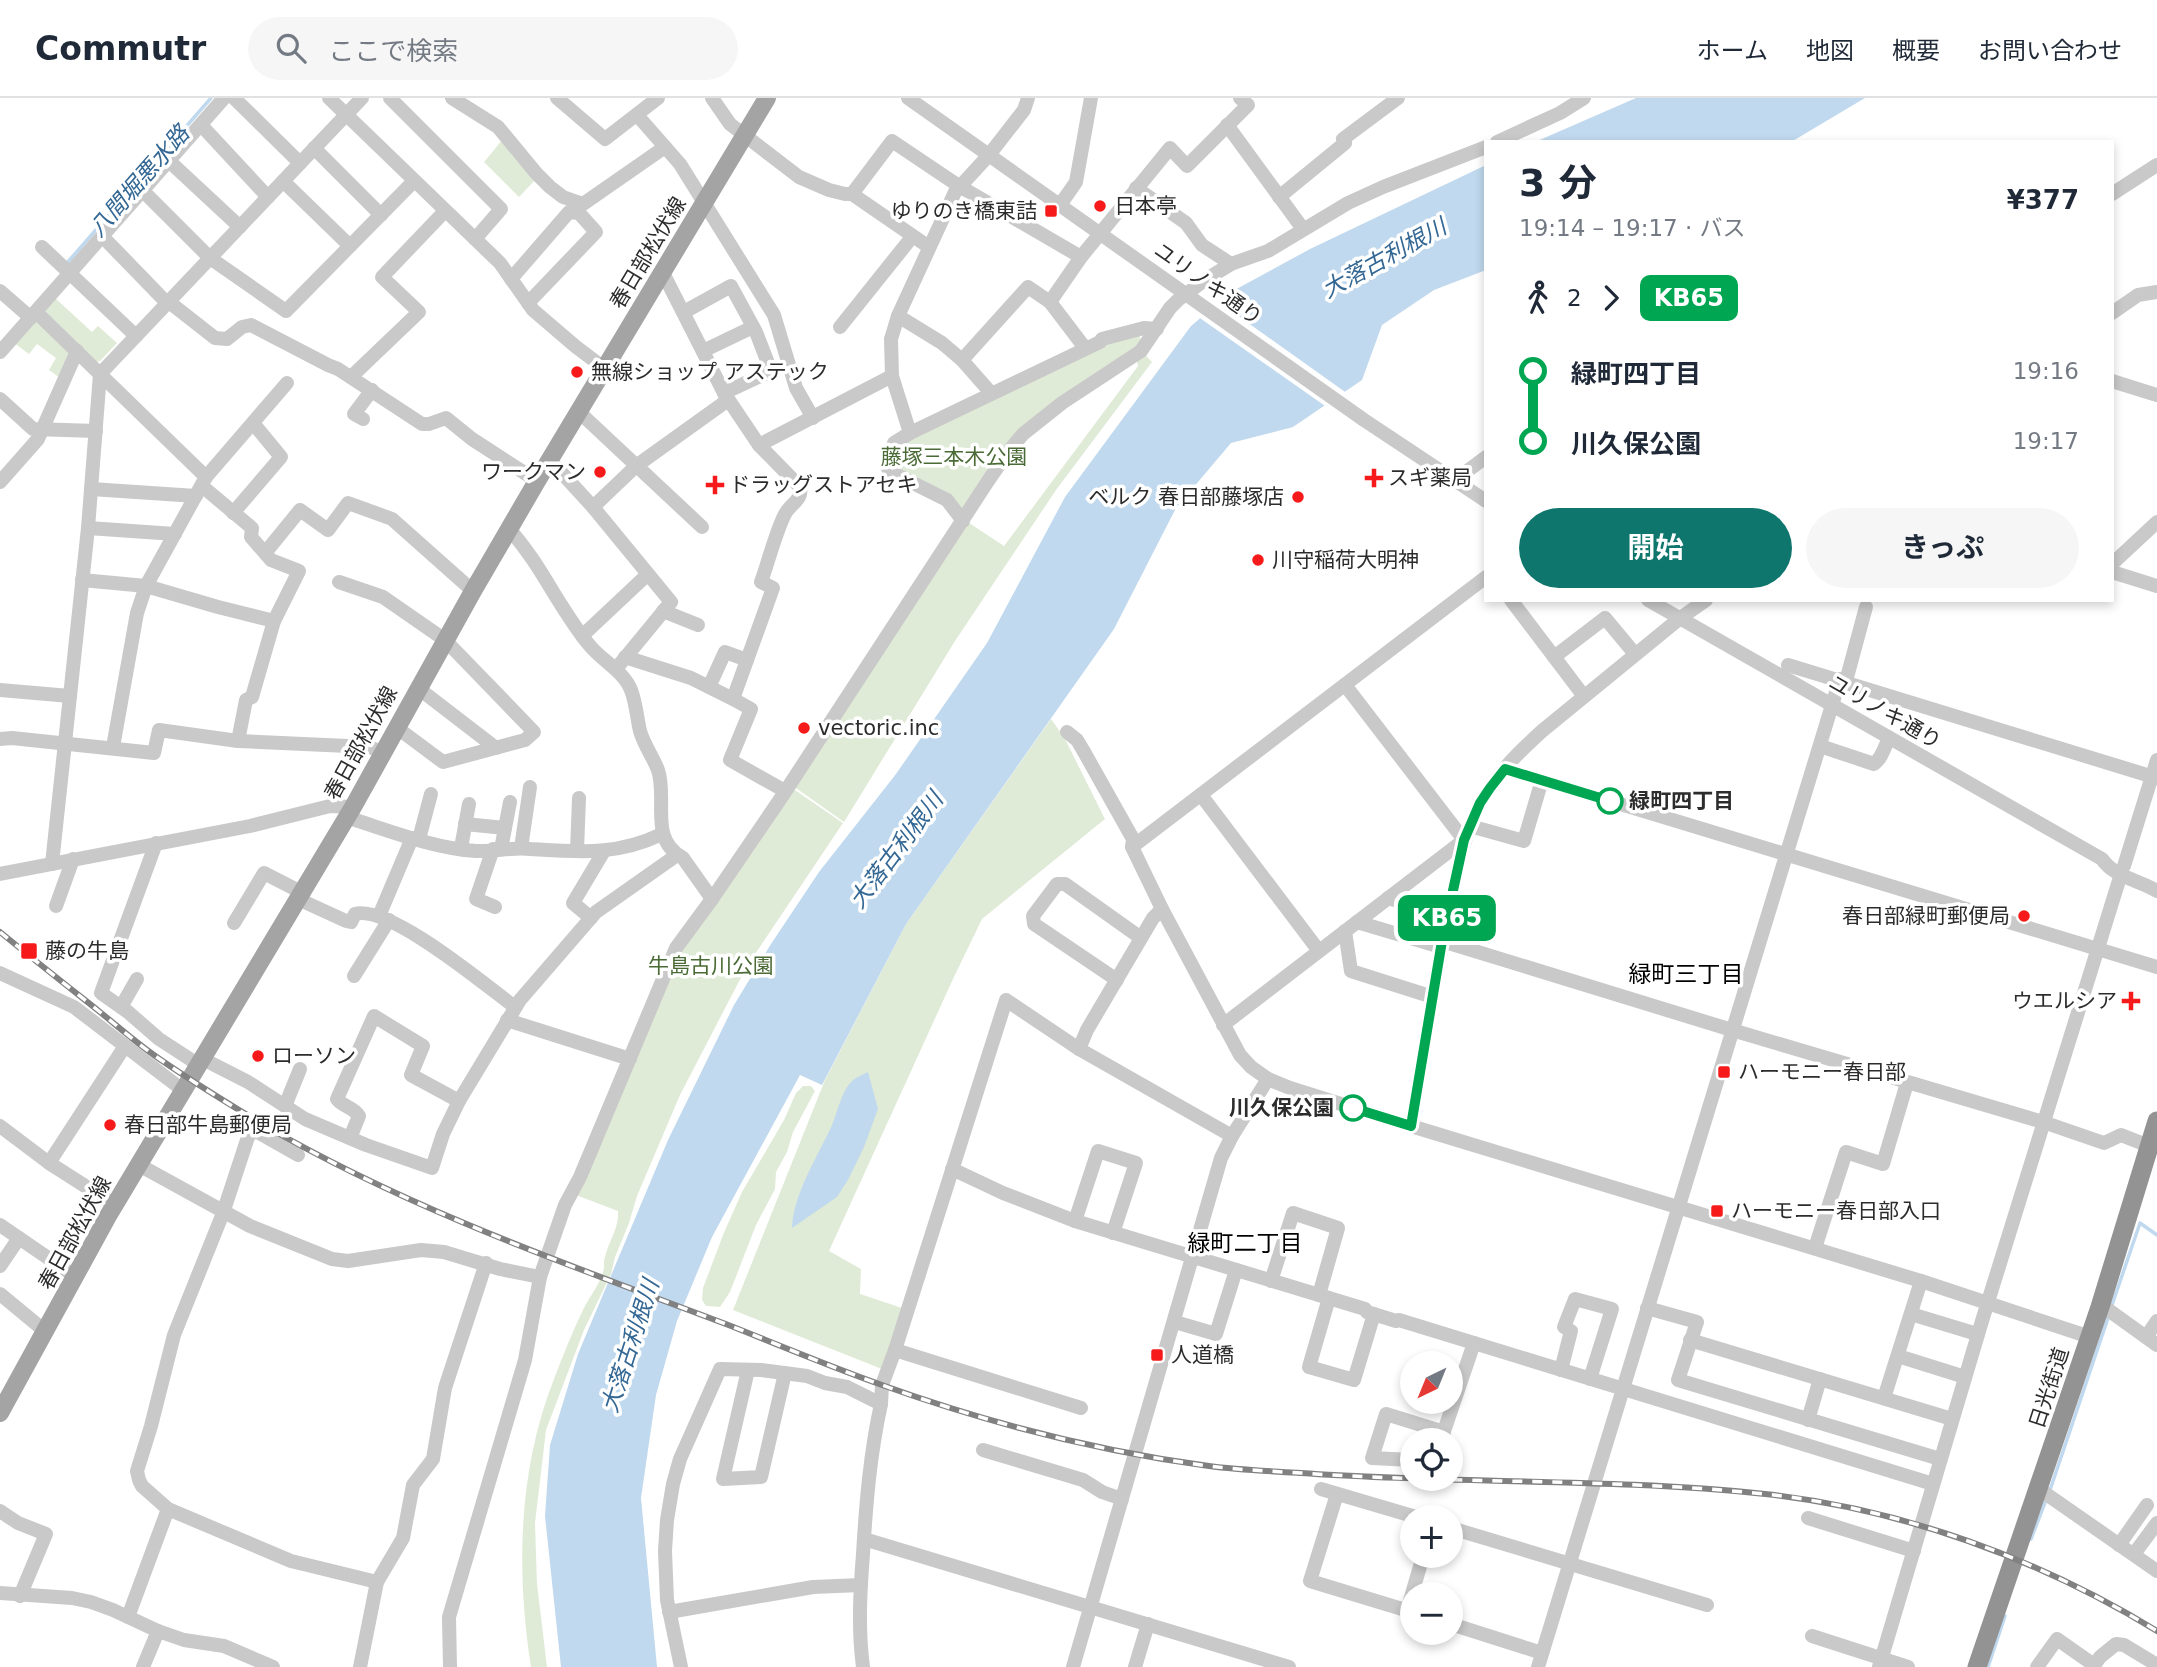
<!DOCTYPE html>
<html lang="ja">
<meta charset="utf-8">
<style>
:root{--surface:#fff;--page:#f6f6f7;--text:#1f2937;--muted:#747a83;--line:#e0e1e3;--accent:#0f766e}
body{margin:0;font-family:"DejaVu Sans","Noto Sans JP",sans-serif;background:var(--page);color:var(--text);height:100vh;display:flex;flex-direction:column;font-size:26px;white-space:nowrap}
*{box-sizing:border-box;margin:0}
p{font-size:23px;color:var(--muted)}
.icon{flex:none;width:38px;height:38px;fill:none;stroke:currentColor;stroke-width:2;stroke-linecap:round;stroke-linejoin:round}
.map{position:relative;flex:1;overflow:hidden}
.drawer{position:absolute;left:1484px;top:42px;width:630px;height:462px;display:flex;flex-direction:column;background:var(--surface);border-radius:0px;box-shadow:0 4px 10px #0003}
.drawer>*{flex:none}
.badge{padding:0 14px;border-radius:10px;font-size:24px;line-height:46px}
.needle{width:46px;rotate:223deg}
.buttons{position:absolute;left:1400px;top:1253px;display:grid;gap:14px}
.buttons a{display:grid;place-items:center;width:63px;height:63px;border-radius:50%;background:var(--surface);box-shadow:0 4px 10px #0003;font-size:35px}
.map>.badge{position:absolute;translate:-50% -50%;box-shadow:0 0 0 4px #fff}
.legs{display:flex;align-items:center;gap:10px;height:77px;padding:0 35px;font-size:23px}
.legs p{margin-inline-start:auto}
.head{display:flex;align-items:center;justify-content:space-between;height:119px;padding:0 35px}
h1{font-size:38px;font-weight:700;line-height:52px}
.action{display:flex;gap:14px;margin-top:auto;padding:14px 35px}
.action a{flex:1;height:80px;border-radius:42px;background:var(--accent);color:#fff;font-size:28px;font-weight:700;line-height:80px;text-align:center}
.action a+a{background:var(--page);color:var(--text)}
ul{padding:0 35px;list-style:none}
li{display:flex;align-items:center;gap:24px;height:70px;font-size:26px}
li i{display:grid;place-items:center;width:10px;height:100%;margin:0 9px;background:currentColor}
li i::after{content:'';width:18px;height:18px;margin:-9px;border:5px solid;border-radius:50%;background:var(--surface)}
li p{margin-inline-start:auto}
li:first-child i{background:linear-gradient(#0000 50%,currentColor 0)}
li:last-child i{background:linear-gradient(currentColor 50%,#0000 0)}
header{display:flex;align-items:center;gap:42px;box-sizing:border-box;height:98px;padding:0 35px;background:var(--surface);border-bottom:2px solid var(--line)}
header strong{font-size:33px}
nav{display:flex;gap:38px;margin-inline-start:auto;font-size:24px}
.search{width:490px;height:63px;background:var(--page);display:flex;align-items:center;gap:18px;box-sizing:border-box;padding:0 24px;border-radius:38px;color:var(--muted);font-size:26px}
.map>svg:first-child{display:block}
.green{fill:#e0ebd7}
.water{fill:#c0d9ee}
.pier{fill:#fff}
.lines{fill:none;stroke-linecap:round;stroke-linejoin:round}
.stream{stroke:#c0d9ee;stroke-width:3.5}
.minor{stroke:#c9c9c9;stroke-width:14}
.major{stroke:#a4a4a4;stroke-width:18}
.highway{stroke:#939393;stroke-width:19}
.rail-casing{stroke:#818181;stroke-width:6}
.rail{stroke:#fff;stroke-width:3.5;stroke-dasharray:10;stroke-linecap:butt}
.line-1-casing{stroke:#fff;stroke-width:16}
.line-1{stroke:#00a651;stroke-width:10}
.poi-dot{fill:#f61b1a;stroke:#fff;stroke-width:2.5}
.stop-1-dot{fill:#fff;stroke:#00a651;stroke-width:3.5}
.labels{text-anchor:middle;stroke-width:7;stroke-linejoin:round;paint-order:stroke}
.poi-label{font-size:21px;fill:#2c2c2c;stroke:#fff;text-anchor:start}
.street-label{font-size:21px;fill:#2c2c2c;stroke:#fff}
.park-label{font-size:21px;fill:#4a6b35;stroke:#fff}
.stop-label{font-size:21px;font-weight:bold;fill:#2c2c2c;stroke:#fff;text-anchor:start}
.water-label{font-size:23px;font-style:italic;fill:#336794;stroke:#fff}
.neighbourhood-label{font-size:23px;fill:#000;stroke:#fff}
</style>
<header>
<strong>Commutr</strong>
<div class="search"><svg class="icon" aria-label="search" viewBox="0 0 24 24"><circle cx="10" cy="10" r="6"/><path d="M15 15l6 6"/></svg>ここで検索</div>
<nav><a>ホーム</a><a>地図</a><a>概要</a><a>お問い合わせ</a></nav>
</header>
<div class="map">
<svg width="2157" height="1569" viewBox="0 0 2157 1569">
<rect width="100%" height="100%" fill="#fff"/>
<!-- green -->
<g class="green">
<polygon points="503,41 536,81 519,99 484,64"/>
<polygon points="55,200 92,234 98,228 117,245 100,263 95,264 46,216 45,211"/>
<polygon points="35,223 38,224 69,253 60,280 49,272 56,260 37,246 29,256 14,245"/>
<polygon points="1138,234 1141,243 1137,248 1152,264 1056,392 955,543 844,724 793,688 966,423 1004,448 1138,268 1136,260 1051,309 962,417 891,370 897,348 1087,253"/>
<polygon points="1051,621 1064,639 1105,721 982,821 953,881 829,1153 861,1171 860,1196 908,1212 887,1273 733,1212 825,982 906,826"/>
<path d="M 792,690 L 843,725 L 747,868 L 680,997 L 637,1098 L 629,1125 L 615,1159 L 611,1176 L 584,1232 L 546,1332 L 535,1425 L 537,1486 L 547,1569 L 531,1569 C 516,1473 518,1372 554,1281 C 563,1258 572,1234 583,1212 C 589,1199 599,1188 603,1174 C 605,1169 603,1164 605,1159 C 609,1142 619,1131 618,1113 L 576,1097 L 682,852 Z"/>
<polygon points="803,988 811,988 815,993 793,1034 787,1054 776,1074 775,1091 756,1127 730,1194 720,1209 706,1208 702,1202 703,1190 723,1137 742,1094 784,1022 796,995"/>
</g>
<!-- water -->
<g class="water">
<polygon points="1636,0 1865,0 1791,44 1535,44"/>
<polygon points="1486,67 1486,172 1434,192 1382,227 1362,282 1293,329 1231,345 1176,410 1114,531 906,826 822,987 800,977 712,1139 677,1223 656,1297 641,1400 657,1569 561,1569 545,1418 550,1347 578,1256 668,1042 734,907 771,846 819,774 896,676 987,545 1065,399 1191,228 1231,194 1310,151"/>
<path d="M 868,974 L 878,1011 L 864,1049 L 848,1082 L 837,1099 L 792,1130 C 793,1096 818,1058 832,1027 C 838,1013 841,993 853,982 C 857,979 863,976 868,974 Z"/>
</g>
<!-- pier -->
<polygon class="pier" points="1216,202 1348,296 1328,310 1197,218"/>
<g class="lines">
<!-- stream -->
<g class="stream">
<polyline points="67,165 211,0"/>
<polyline points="2111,1210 2140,1125 2157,1137"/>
<polyline points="2050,1392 2109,1217"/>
<polyline points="2031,1441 2046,1402"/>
<polyline points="1988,1569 2005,1518"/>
</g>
<!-- minor -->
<g class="minor">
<polyline points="234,0 300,65"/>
<polyline points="329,0 500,165 533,212 575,248 604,270"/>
<polyline points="390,0 501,111 475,141"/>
<polyline points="452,0 498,29 536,75 550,89 563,99 583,106 665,49"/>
<polyline points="557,0 605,41 658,0"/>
<polyline points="712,0 730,26 799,79 829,92 845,96 852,96 929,149"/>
<polyline points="908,0 1364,322 1486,403"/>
<polyline points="637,17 680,66 774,217 796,290 813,320"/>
<polyline points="201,27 268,99"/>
<polyline points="1227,27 1303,131"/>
<polyline points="1497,44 1560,15 1584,0"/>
<polyline points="314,50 381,117"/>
<polyline points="169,63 240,129"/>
<polyline points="283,83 350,148"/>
<polyline points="1136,90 1186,125 1202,147 1231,166"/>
<polyline points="143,93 210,160 286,213 414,83"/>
<polyline points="852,96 892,43 959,88 1081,159"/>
<polyline points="2112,96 2157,67"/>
<polyline points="1279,99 1345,45 1343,41 1398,0"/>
<polyline points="1060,107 1076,84 1091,0"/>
<polyline points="103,139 167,205"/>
<polyline points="42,149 136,238"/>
<polyline points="663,175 724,295 759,347"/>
<polyline points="511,181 569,114 579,115 596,134 528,205"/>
<polyline points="0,193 31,220"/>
<polyline points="169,204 215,240 227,241 242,229 251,227 328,267 338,271 422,326 429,326 446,320 472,341 537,383"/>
<polyline points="1050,204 1081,159 1170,50 1187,68 1248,7 1240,0"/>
<polyline points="36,214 206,379"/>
<polyline points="684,214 731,188 756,234 771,273 724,295"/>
<polyline points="2112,215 2138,197 2157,194"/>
<polyline points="898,218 942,245 962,262 991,295"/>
<polyline points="840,229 912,139"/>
<polyline points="703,253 753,229"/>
<polyline points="0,254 224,0"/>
<polyline points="962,262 1028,189 1050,204 1085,250"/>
<polyline points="351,279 419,214 382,179 445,113"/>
<polyline points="2112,283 2157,297"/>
<polyline points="0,301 33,331 96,333"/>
<polyline points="578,313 702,429"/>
<polyline points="363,321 354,316 372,292"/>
<polyline points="910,335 892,278 891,241 898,218 955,94 989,57 1024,12 1028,0"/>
<polyline points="549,361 593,409 671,504 620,566"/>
<polyline points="1454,383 1486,359"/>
<polyline points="0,384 38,341 77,253"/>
<polyline points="202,388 252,430 251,439 271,462 299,473 274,523 252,599 246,602 238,643"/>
<polyline points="91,391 196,398"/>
<polyline points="593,409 636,368 728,302"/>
<polyline points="233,415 281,359 253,325"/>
<polyline points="963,423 947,402 889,373 887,368 894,345 910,335 1100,244 1102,241 1144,230 1157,231"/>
<polyline points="88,430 175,436"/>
<path d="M 509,431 C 542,467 560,513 591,549 C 603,563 624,574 631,592 C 636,605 637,620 640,633 C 644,647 653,659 658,672 C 668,702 648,741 683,760 L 712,801"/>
<polyline points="265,455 300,412 328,432 348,405 392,421 473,493"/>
<polyline points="2112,466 2157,424"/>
<polyline points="2112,474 2157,488"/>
<polyline points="82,482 146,488 218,509 274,523"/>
<polyline points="339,484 383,499 445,542 534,634 525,642 443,664 396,629"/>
<polyline points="1511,502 1583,597"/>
<path d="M 1648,502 L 2102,761 C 2114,779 2139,782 2157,793"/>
<polyline points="663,513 698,527"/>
<polyline points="582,538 648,476"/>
<path d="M 625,559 L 691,580 L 733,601 L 773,490 L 761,484 C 768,465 776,433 785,416 C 791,405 803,402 800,389 L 759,347 L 892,278"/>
<polyline points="1554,559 1605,520 1635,556"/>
<polyline points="1788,567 2157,680"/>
<polyline points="1846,583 1866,509"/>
<polyline points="709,589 725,554 747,562"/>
<polyline points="418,590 496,650"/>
<polyline points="0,592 70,598"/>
<polyline points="733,601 751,611 730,662 785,693"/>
<polyline points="1067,634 1077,642 1083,652 1133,741 1132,749 1162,811 1240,957 1251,969 1268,981 1290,990 1411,1028 1921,1183 2090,1239"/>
<polyline points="0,641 12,640 154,655 159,632 238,643 370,649 383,655"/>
<path d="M 1820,648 L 1874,666 C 1882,660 1884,650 1889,640"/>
<polyline points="113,649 137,515 146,488 206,379 287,285"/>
<polyline points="1505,671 2157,869"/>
<polyline points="1201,697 1319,853"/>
<path d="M 346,719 C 388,732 432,750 476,753 C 494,754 512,749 530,751 C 579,754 616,758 662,736"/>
<polyline points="465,726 505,730"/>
<polyline points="1470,728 1524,743 1542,682"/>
<polyline points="419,741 431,696"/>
<polyline points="156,745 101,895 128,914 159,941 199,967"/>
<polyline points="1132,749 1486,479"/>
<polyline points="461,750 469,706"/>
<polyline points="521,750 530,689"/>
<polyline points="493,751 476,801 495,809"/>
<polyline points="501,751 510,704"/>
<polyline points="577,753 579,700"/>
<polyline points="52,766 88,430 100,276 362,0"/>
<polyline points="2124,768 2157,662"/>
<polyline points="0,776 250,728 330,708 353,709"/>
<polyline points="1388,800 1447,818"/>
<path d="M 298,801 L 346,823 L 351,824 L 355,816 C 389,806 485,887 515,909"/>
<polyline points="56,808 73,761"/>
<polyline points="379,818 412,740"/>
<polyline points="591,820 573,805 604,753"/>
<polyline points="1357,824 1441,849"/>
<polyline points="234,825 264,775 301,794"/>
<polyline points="1345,833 1351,873 1433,899"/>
<polyline points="1442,843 1732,932 2043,1024 2104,1045 2121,1037 2149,1048"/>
<polyline points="0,875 74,909 184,993"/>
<polyline points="354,878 389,822"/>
<polyline points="1117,882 1034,826 1033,818 1057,786 1065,786 1141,840"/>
<polyline points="121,909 137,881"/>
<polyline points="507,922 630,961"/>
<polyline points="1223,927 1464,742 1345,587"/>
<polyline points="1079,951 1087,932 1153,820 1162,811"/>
<polyline points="203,961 248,984 305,1021 366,1047 432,1070 443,1036 459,1003 520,902 596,814 677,757"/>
<polyline points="285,1008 300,971"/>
<polyline points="0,1028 49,1065 115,1107"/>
<path d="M 1411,1028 C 1423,956 1434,884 1449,813 C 1457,775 1462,740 1480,706 C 1494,678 1519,654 1542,633 L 1679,521 L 1706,502"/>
<path d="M 350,1040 L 359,1018 C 354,1009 343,1009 337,1001 L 374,918 L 423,948 L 411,977 L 459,1003"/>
<polyline points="298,1057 254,1032 248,1039 223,1115 174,1237 151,1328 137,1373 139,1382 142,1388 168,1411 291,1463 377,1484"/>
<polyline points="49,1065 125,948"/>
<polyline points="139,1067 250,1128 332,1161 348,1163 421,1152 444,1154 500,1171 540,1179"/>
<polyline points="952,1071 1003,1095 1075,1123 1365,1211 1367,1214 1396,1223 1399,1222 1933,1386"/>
<polyline points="1075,1123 1098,1053 1136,1065 1113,1135"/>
<polyline points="0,1127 76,1179"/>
<polyline points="1815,1150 1846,1054 1883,1066 1907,985"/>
<polyline points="0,1168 19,1140"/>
<polyline points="1271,1183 1293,1115 1338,1130 1319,1197"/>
<polyline points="0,1196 46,1234"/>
<polyline points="1329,1200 1309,1269 1354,1282 1374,1216"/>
<polyline points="2100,1209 2107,1211 2157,1247"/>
<polyline points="1647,1210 1697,1224 1678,1282 1940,1361"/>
<polyline points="1911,1216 1977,1236"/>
<polyline points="1175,1224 1216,1236 1236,1172"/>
<polyline points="2146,1239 2157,1223"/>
<polyline points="1690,1242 1952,1321"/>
<polyline points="895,1252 1081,1310"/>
<polyline points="1898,1258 1965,1279"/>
<polyline points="748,1272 723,1381 761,1379 785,1275"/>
<polyline points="1561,1272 1571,1233 1564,1229 1575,1201 1612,1211 1590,1281"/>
<polyline points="1884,1300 1921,1183"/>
<polyline points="881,1306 882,1287 895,1252 1006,902 1079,951 1232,1038"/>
<polyline points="1808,1322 1820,1281"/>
<polyline points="1441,1342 1474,1245"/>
<polyline points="983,1352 1083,1382 1102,1394 1122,1401"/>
<polyline points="1412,1362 1372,1360 1386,1316 1444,1334"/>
<polyline points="1321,1391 1416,1419"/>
<polyline points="2039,1391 2157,1473"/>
<polyline points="1337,1396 1310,1483 1412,1514"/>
<polyline points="0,1413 18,1425 46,1436 20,1498"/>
<polyline points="1808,1420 1914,1453"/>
<polyline points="1451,1430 1707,1507"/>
<polyline points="864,1441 1289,1569"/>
<polyline points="2119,1447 2147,1407"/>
<polyline points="2134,1456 2157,1425"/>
<polyline points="0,1495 72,1500 91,1504 113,1512 158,1533 184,1542 224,1548 273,1569"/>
<polyline points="1407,1513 1423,1458"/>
<polyline points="669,1514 813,1489 861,1487"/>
<polyline points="128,1519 168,1411"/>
<polyline points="1451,1526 1542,1555"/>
<polyline points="1812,1538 1908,1569"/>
<polyline points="143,1569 158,1533"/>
<polyline points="360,1569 377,1484 403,1440 413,1387 433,1361 445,1290 486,1165"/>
<polyline points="450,1569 449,1519 525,1262 540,1179 565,1107 580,1079 676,850 712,801 783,697 988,383 1008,354 1023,336 1062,305 1141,253 1170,210 1178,202 1205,182 1231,166 1268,153 1348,105 1383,89 1486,49"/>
<path d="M 681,1569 L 667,1502 L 665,1453 L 667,1422 L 673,1386 L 680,1361 L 720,1271 L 761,1272 L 807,1278 L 825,1285 L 847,1289 L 881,1306 C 870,1356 866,1406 863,1456 C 860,1494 858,1531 863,1569"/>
<polyline points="1073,1569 1221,1060 1232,1038 1268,981"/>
<polyline points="1135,1569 1148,1526"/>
<polyline points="1538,1569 1840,581"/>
<polyline points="1879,1569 1982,1223 2121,776"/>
<polyline points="2037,1569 2057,1541 2094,1567"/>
<polyline points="2093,1569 2100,1559 2116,1546 2124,1547 2157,1567"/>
</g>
<!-- major -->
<polyline class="major" points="0,1315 108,1118 353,709 473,493 537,383 767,0"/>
<!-- highway -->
<polyline class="highway" points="1977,1569 2100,1209 2157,1023"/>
<!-- rail casing -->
<g class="rail-casing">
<path id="rail" d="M 0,834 C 33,861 66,887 100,914 C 121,931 141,949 164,964 C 196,986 229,1006 262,1026 C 410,1112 572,1168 731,1228 C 781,1248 831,1269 882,1287 C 988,1325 1097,1353 1209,1368 C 1239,1372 1270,1373 1301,1375 C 1456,1386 1611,1380 1765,1396 C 1903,1411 2039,1461 2157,1533"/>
</g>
<!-- rail -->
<use href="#rail" class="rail"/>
</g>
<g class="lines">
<!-- line-1 casing -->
<g class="line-1-casing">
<polyline id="line-1" points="1353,1010 1411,1028 1442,843 1464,742 1480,705 1490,690 1505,671 1610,703"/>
</g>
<!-- line-1 -->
<use href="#line-1" class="line-1"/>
</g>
<!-- markers -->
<g class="poi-dot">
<circle cx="1100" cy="108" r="7"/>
<rect x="1044" y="106" width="14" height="14" rx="3.5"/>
<circle cx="577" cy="274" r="7"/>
<circle cx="600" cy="374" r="7"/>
<path d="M1370.5 369.5h7v7h7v7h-7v7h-7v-7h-7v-7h7z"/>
<path d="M711.5 376.5h7v7h7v7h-7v7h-7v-7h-7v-7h7z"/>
<circle cx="1298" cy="399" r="7"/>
<circle cx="1258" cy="462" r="7"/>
<circle cx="804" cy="630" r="7"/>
<circle cx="2024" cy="818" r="7"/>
<rect x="20" y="844" width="18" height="18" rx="3.5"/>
<path d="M2127.5 892.5h7v7h7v7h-7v7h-7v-7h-7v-7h7z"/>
<circle cx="258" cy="958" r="7"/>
<rect x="1717" y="967" width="14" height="14" rx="3.5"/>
<circle cx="110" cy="1027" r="7"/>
<rect x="1710" y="1106" width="14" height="14" rx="3.5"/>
<rect x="1150" y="1250" width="14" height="14" rx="3.5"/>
</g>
<g class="stop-1-dot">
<circle cx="1610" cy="703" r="12"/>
<circle cx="1353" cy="1010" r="12"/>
</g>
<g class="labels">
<!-- poi labels -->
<g class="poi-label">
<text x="1114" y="115">日本亭</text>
<text x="1037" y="120" text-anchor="end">ゆりのき橋東詰</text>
<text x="591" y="281">無線ショップ アステック</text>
<text x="586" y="381" text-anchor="end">ワークマン</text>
<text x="1388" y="387">スギ薬局</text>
<text x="729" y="394">ドラッグストアセキ</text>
<text x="1284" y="406" text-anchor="end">ベルク 春日部藤塚店</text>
<text x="1272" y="469">川守稲荷大明神</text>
<text x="818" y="637">vectoric.inc</text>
<text x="2010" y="825" text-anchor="end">春日部緑町郵便局</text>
<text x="45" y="860">藤の牛島</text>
<text x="2117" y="910" text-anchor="end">ウエルシア</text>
<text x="272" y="965">ローソン</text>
<text x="1738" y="981">ハーモニー春日部</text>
<text x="124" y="1034">春日部牛島郵便局</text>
<text x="1731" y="1120">ハーモニー春日部入口</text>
<text x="1171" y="1264">人道橋</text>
</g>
<!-- street labels -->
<g class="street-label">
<text transform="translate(648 155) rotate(-59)" y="7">春日部松伏線</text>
<text transform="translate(1208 186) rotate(35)" y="7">ユリノキ通り</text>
<text transform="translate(1885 614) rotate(30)" y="7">ユリノキ通り</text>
<text transform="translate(361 645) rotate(-61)" y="7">春日部松伏線</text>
<text transform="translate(75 1135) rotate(-61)" y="7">春日部松伏線</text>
<text transform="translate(2049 1290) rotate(-72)" y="7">日光街道</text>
</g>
<!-- park labels -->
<g class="park-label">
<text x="954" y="366">藤塚三本木公園</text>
<text x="711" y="875">牛島古川公園</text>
</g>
<!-- stop labels -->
<g class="stop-label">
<text x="1629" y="710">緑町四丁目</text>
<text x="1334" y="1017" text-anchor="end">川久保公園</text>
</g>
<!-- water labels -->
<g class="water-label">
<text transform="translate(139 83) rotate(-49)" y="8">八間堀悪水路</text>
<text transform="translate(1384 160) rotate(-29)" y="8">大落古利根川</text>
<text transform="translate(896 752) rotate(-53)" y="8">大落古利根川</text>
<text transform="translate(630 1248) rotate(-72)" y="8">大落古利根川</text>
</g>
<!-- neighbourhood labels -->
<g class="neighbourhood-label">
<text x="1686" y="884">緑町三丁目</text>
<text x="1245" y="1153">緑町二丁目</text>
</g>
</g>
</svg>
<div class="buttons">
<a><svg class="needle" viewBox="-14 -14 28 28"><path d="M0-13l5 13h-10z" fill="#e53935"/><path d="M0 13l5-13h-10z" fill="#747a83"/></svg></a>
<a><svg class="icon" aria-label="locate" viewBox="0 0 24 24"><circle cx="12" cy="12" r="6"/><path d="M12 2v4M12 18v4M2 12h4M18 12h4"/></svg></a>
<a>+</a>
<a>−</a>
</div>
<b class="badge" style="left:1447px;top:820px;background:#00a651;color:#fff">KB65</b>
<section class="drawer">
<div class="head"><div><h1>3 分</h1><p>19:14 – 19:17 · バス</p></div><b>¥377</b></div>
<div class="legs"><svg class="icon" aria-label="walk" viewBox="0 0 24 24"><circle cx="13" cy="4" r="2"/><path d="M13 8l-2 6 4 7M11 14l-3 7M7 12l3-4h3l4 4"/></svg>2<svg class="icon" aria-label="forward" viewBox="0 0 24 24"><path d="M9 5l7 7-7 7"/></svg><b class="badge" style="background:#00a651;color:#fff">KB65</b></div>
<ul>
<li><i style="color:#00a651"></i><b>緑町四丁目</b><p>19:16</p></li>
<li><i style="color:#00a651"></i><b>川久保公園</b><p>19:17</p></li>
</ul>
<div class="action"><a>開始</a><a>きっぷ</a></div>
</section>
</div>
